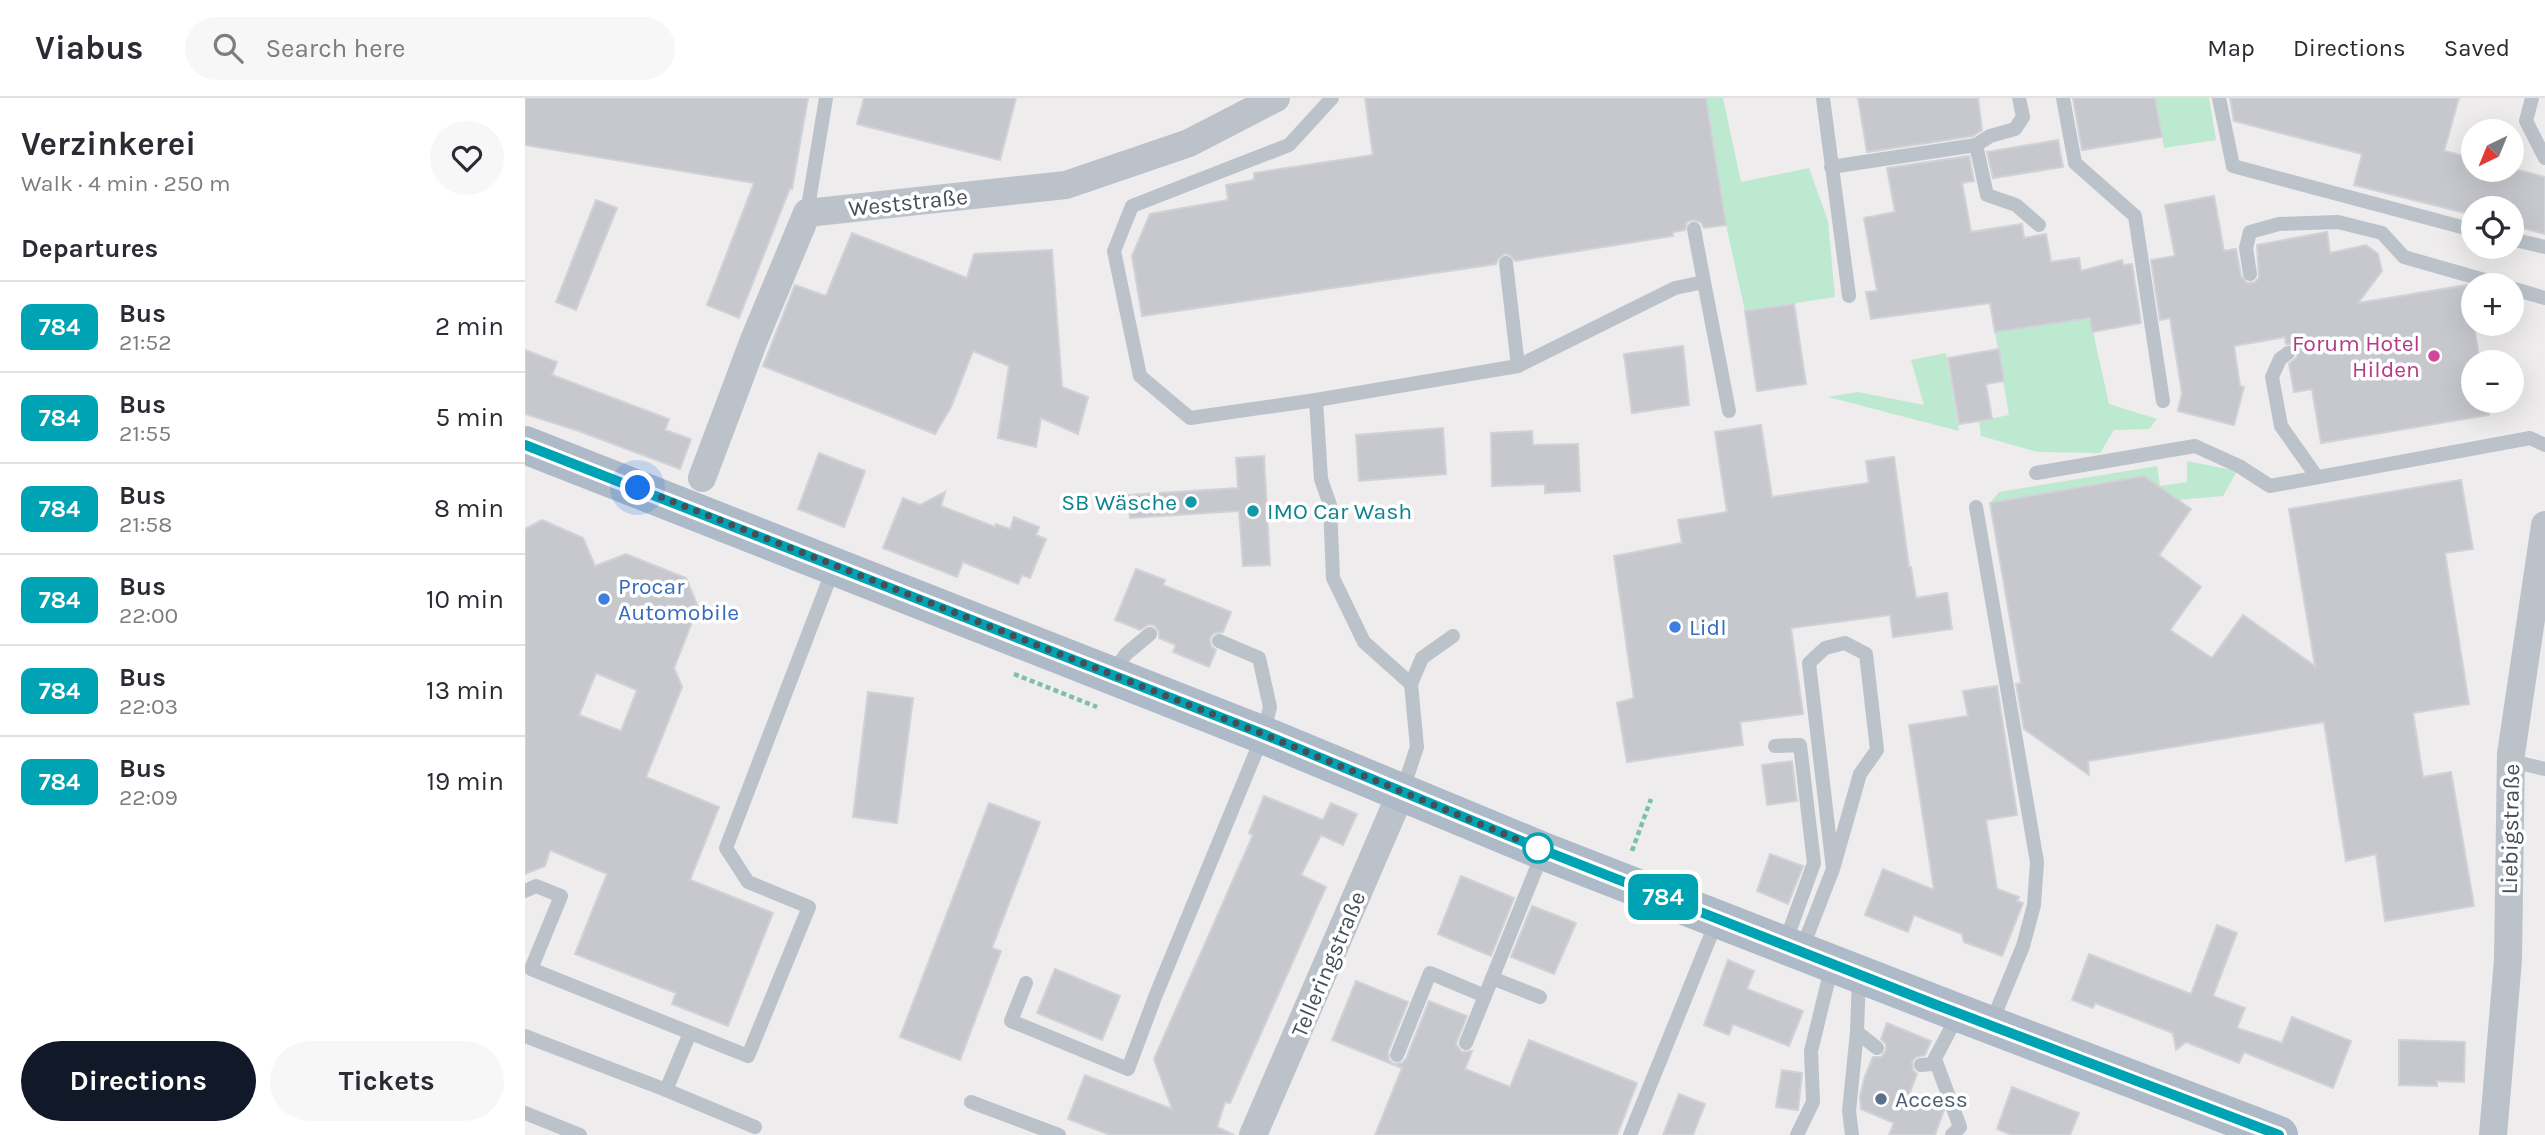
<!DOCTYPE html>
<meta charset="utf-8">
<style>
:root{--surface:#fff;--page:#f7f7f7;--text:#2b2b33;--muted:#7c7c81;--line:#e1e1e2;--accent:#111827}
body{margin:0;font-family:Karla,sans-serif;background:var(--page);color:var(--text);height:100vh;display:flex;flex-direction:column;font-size:26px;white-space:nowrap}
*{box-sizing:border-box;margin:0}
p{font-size:23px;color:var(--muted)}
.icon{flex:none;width:38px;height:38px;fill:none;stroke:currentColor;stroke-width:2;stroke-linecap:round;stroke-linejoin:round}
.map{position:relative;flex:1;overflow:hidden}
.details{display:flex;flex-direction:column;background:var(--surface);width:525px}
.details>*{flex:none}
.badge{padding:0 14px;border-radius:10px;font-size:24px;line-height:46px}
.needle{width:46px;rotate:223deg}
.controls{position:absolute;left:1936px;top:21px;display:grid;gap:14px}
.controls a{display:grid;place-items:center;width:63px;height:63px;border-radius:50%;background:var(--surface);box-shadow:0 7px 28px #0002;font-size:35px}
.you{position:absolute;width:35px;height:35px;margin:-18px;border:5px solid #fff;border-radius:50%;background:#1a73e8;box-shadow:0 0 0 10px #1a73e833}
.map>.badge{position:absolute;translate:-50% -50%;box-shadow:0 0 0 4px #fff}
h2{padding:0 21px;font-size:26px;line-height:63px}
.round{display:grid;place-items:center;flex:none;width:74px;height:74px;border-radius:37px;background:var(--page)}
.overview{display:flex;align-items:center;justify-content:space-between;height:119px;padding:0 21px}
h1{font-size:33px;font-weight:700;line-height:52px}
.action{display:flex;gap:14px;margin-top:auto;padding:14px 21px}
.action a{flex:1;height:80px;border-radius:42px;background:var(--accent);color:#fff;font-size:28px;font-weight:700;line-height:80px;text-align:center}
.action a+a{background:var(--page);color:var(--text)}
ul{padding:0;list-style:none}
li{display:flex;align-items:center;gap:21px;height:91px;padding:0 21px;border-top:2px solid var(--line)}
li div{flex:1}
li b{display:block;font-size:26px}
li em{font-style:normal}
li .badge{min-width:77px;font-weight:700;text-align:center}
header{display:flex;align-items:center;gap:42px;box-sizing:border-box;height:98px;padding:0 35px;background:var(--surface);border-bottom:2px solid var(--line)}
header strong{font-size:33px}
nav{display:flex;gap:38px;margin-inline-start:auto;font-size:24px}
.search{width:490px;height:63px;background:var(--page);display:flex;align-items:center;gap:18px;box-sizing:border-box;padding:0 24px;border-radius:38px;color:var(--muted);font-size:26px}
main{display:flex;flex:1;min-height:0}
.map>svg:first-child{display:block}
.green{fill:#bee9d1}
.building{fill:#c7c8ce;stroke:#d0d2d7;stroke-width:2;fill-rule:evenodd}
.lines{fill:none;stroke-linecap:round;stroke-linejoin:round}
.path{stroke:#7ac2a3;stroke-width:4.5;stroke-dasharray:5 3.5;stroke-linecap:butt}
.lane{stroke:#bbc2ca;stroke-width:14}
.street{stroke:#bbc2ca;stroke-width:28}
.primary{stroke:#aebac8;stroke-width:38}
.line-casing{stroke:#fff;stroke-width:16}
.line{stroke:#00a3b4;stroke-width:10}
.walk{stroke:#464e57;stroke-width:7;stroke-dasharray:0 12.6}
.hotel-dot{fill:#d1479c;stroke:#fff;stroke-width:2.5}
.culture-dot{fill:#0f9aa8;stroke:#fff;stroke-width:2.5}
.shop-dot{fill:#3f7fe0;stroke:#fff;stroke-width:2.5}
.stop-dot{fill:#fff;stroke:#00a3b4;stroke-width:3.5}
.service-dot{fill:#5c6f8a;stroke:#fff;stroke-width:2.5}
.labels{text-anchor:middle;stroke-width:7;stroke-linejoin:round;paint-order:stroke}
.street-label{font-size:23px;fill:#464e57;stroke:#fff}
.hotel-label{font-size:23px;fill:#b23c85;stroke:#fff;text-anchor:end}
.culture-label{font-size:23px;fill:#0d838f;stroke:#fff;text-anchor:end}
.shop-label{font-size:23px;fill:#366cbe;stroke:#fff;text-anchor:start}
.service-label{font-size:23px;fill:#4e5e75;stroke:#fff;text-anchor:start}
</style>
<header>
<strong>Viabus</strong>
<div class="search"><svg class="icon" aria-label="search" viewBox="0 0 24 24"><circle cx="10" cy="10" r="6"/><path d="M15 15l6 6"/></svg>Search here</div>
<nav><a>Map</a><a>Directions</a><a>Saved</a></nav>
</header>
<main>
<section class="details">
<div class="overview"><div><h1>Verzinkerei</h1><p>Walk · 4 min · 250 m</p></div><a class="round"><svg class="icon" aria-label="heart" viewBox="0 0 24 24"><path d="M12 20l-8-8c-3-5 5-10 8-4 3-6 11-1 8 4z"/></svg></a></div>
<h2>Departures</h2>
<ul>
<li><span class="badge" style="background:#00a3b4;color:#fff">784</span><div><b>Bus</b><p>21:52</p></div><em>2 min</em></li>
<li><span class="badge" style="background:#00a3b4;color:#fff">784</span><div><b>Bus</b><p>21:55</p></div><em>5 min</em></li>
<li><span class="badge" style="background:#00a3b4;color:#fff">784</span><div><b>Bus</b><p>21:58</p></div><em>8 min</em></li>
<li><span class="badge" style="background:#00a3b4;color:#fff">784</span><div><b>Bus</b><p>22:00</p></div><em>10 min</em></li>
<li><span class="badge" style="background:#00a3b4;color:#fff">784</span><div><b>Bus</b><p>22:03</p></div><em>13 min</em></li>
<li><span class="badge" style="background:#00a3b4;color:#fff">784</span><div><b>Bus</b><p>22:09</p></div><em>19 min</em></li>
</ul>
<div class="action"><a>Directions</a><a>Tickets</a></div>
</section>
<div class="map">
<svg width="2020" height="1037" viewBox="0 0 2020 1037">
<rect width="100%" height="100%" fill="#eeecec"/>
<!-- green -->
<g class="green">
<polygon points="1181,0 1198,0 1216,84 1284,70 1303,123 1310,199 1220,213 1201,127"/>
<polygon points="1631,0 1684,0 1691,42 1639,50"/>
<polygon points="1565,220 1584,306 1632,321 1624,331 1589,332 1575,355 1513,354 1456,338 1454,323 1484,317 1470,234"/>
<polygon points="1421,255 1434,333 1303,299 1333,294 1399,307 1386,262"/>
<polygon points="1662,363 1712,373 1698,398 1653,402 1619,378 1465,405 1474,394 1632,368 1635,388 1662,384"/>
</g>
<!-- building -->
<g class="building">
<polygon points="0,0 283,0 267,91 265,90 214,220 182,207 229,85 0,47"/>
<polygon points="339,0 491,0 475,62 332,26"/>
<polygon points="840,0 1181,0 1201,127 1179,130 1176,124 1168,122 1162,124 1160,132 1148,134 1148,138 990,163 985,157 979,156 973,161 971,166 617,218 607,158 625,116 703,102 701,87 729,82 729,75 848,57"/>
<polygon points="1333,0 1453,0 1457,32 1448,38 1342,54"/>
<polygon points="1548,0 1630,0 1637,39 1557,52"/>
<polygon points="1705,0 1934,0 1919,53 1948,60 1948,72 1986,70 2020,79 2020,136 1986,127 1986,110 1948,110 1948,117 1829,87 1837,56 1709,23"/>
<polygon points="1533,42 1538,69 1468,80 1462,54"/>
<polygon points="1444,58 1449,83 1437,85 1446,134 1497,126 1499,140 1521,136 1526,164 1554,160 1556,173 1597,162 1598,167 1607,166 1616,225 1567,234 1565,220 1470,234 1465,205 1346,221 1341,194 1352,193 1339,120 1370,114 1362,70"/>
<polygon points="1689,98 1699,153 1711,151 1716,178 1722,185 1730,184 1734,179 1732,147 1802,134 1805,155 1841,147 1853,156 1857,173 1833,205 1942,187 1955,264 1948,264 1948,303 1962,303 1964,317 1796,345 1787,291 1769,294 1764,266 1772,259 1772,253 1767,247 1761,246 1760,239 1709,248 1715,288 1719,289 1709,327 1653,313 1657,295 1645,220 1635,222 1626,162 1650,158 1640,107"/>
<polygon points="71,102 92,110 51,212 31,204"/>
<polygon points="327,135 442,180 449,156 527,152 537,289 563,299 553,336 516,320 511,349 473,340 484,268 448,253 426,309 410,336 238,268 270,187 301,198"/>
<polygon points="1269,206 1281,286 1232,293 1220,213"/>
<polygon points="1158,248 1164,307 1107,315 1099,256"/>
<polygon points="1474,251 1479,283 1461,286 1467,321 1434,326 1423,260"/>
<polygon points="0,252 32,264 27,277 144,321 140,332 166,341 155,371 51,332 0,316"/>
<polygon points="1236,327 1247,399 1344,385 1341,363 1369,359 1384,469 1386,469 1391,500 1422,495 1427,531 1368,539 1365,517 1266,530 1278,616 1215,624 1218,647 1102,664 1092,605 1109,600 1089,458 1157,445 1153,422 1202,414 1190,334"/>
<polygon points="918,330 921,376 834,383 831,337"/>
<polygon points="1007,333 1008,347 1053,346 1055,393 1020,395 1020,386 967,388 966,335"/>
<polygon points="294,355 340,373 319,429 273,411"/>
<polygon points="739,358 745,467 718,468 714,413 605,420 604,397 713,390 711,360"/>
<polygon points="1619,378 1666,411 1634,457 1676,489 1645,532 1687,560 1718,517 1790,568 1764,411 1936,382 1948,451 1920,455 1944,606 1888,615 1898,679 1926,674 1949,808 1860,823 1851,756 1821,763 1799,624 1563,663 1564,677 1499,631 1491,586 1496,585 1465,405"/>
<polygon points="420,394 416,408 470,429 471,426 485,431 489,419 514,429 511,437 521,441 505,480 497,477 493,486 438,464 432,479 358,450 378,400 395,407"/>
<path d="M 17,422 L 58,440 L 70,468 L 101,456 L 161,480 L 173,509 L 149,570 L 157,589 L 121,679 L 194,709 L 165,782 L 248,815 L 203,928 L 147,906 L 151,895 L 50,856 L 82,776 L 25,752 L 20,768 L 0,776 L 0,431 ZM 71,575 L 112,592 L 96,633 L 54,617 Z"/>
<polygon points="611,471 640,482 638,487 706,514 698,534 689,535 685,540 686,548 691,552 684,569 648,554 651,547 634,540 634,534 629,527 623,527 615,532 590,522"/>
<polygon points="1472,588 1492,717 1461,722 1472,791 1494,799 1492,803 1498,805 1477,858 1439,844 1437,836 1389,817 1383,834 1340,817 1358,771 1409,792 1384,627 1443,618 1438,593"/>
<polygon points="343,594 388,600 372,725 328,719"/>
<polygon points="1267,663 1272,703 1242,707 1237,667"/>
<polygon points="739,698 798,722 806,705 832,716 818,747 796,737 776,777 801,789 705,1005 700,1004 692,1029 709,1037 585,1037 543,1021 560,977 647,1011 629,961 728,737 724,735"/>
<polygon points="464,705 515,724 467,850 476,853 435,962 375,939"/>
<polygon points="1245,756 1278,768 1263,806 1232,793"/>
<polygon points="936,778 989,800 966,858 913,836"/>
<polygon points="1007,808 1051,825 1029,876 986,859"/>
<polygon points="1692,827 1712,835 1688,898 1720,910 1712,930 1757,945 1767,919 1826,943 1808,990 1719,954 1714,965 1661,944 1651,952 1648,935 1570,905 1568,910 1547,902 1564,856 1666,896"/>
<polygon points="1203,862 1229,873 1222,891 1278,913 1264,948 1208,926 1204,937 1179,927"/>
<polygon points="530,871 595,898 577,942 512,915"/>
<polygon points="831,883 883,904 863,954 864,962 869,966 877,965 881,961 904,903 942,918 931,946 937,954 947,953 940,971 985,989 1004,942 1112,985 1092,1037 850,1037 877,970 807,942"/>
<polygon points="1362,925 1406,943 1400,957 1391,959 1387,964 1388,972 1392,976 1383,999 1419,1012 1410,1037 1364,1037 1369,1025 1336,1011 1335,998 1340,978 1348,959 1356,959 1361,952 1361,946 1356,941"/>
<polygon points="1874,942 1940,944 1939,984 1912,983 1912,988 1874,987"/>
<polygon points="1257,972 1277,975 1273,1012 1251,1009"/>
<polygon points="1487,989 1554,1015 1545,1037 1487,1037 1472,1031"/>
<polygon points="1154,996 1180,1006 1168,1037 1138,1037"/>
</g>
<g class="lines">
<!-- path -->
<g class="path">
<polyline points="489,576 572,609"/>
<polyline points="1107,753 1126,701"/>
</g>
<!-- lane -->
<g class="lane">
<polyline points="807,0 764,47 607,108 589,153 615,278 665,320 791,302 796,381 805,407 808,480 839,544 886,586"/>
<polyline points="1298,0 1324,198"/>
<polyline points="1538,0 1550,65 1610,118 1638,303"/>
<polyline points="1694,0 1708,68 1948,132"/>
<polyline points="2007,0 2001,23 2020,60"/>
<polyline points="1451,47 1465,38 1490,31 1498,19 1494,0"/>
<polyline points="1306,69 1451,47 1462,97 1491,107 1514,127"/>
<polyline points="282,115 301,0"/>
<polyline points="1986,141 2020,149"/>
<polyline points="981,165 993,268"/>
<polyline points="1725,176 1721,150 1725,134 1754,126 1813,124 1857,135 1879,159 1977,187"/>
<polyline points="1179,184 1204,313"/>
<polyline points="1986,190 2020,200"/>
<polyline points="1763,255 1755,261 1747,279 1756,328 1792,379"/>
<polyline points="791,302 993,268 1150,190 1179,184 1169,131"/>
<polyline points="1511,375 1670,348 1714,368 1745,388 2005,340 2020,347"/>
<polyline points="1451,409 1512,764 1509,807 1498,848 1466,926"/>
<polyline points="588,575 601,556 625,536"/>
<polyline points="1250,648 1275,647 1289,765 1260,845"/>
<polyline points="1986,663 2020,671"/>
<polyline points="877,694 892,649 886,586 897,560 928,538"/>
<polyline points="0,793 11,788 36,798 6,871 223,958 284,809 223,784 201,750 309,469"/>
<polyline points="1277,851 1308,771 1284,565 1300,550 1320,545 1341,556 1352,652 1335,676 1308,771"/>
<polyline points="1334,878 1332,934 1352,950"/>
<polyline points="967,880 1015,899"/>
<polyline points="501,885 486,923 603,971 630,899 738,637 745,609 734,560 694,543"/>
<polyline points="0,938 141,992 165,935"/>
<polyline points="941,945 1018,754"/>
<polyline points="872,957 905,875 960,898"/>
<polyline points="1410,961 1435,1029 1427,1037"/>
<polyline points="1396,967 1407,966 1434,915"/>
<polyline points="141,992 230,1029"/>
<polyline points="446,1004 534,1037"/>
<polyline points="0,1015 55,1037"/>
<polyline points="1105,1037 1192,822"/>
<polyline points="1272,1037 1288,1004 1286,953 1307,867"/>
<polyline points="1327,1037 1324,1013 1332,934"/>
</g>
<!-- street -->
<g class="street">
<polyline points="177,380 229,242 282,115 541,87 664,45 751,0"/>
<polyline points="728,1037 876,695"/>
<polyline points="1968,1037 1983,862 1986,656 2020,427"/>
</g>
<!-- primary -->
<polyline class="primary" points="0,347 738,637 1018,753 1434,915 1754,1037"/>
</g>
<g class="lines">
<!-- line casing -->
<g class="line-casing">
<polyline id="line" points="0,347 738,636 1018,752 1409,906 1754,1037"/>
</g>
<!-- line -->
<use href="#line" class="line"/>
<!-- walk -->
<polyline class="walk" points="113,390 738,636 1013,750"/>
</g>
<!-- markers -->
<circle class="hotel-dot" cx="1909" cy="258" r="7"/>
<g class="culture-dot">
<circle cx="666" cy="404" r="7"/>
<circle cx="728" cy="413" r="7"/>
</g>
<g class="shop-dot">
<circle cx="79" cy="501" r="7"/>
<circle cx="1150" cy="529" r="7"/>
</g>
<circle class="stop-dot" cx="1013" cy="750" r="14"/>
<circle class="service-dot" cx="1356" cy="1001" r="7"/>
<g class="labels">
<!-- street labels -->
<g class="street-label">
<text transform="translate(383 104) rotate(-6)" y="8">Weststraße</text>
<text transform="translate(1985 731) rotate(-89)" y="8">Liebigstraße</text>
<text transform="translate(803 866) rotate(-67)" y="8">Telleringstraße</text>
</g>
<!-- hotel labels -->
<g class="hotel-label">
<text x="1895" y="253">Forum Hotel<tspan x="1895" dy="26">Hilden</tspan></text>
</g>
<!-- culture labels -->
<g class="culture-label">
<text x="652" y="412">SB Wäsche</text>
<text x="742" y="421" text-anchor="start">IMO Car Wash</text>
</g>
<!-- shop labels -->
<g class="shop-label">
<text x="93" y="496">Procar<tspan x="93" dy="26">Automobile</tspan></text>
<text x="1164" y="537">Lidl</text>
</g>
<!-- service labels -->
<g class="service-label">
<text x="1370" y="1009">Access</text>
</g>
</g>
</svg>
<div class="controls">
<a><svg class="needle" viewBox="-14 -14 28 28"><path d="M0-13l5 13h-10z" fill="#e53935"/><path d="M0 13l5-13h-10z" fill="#7c7c81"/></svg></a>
<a><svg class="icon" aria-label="locate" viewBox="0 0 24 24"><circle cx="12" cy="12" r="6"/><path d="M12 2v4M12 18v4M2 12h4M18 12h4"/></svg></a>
<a>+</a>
<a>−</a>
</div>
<div class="you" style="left:113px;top:390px"></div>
<b class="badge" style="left:1138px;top:799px;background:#00a3b4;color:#fff">784</b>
</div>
</main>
